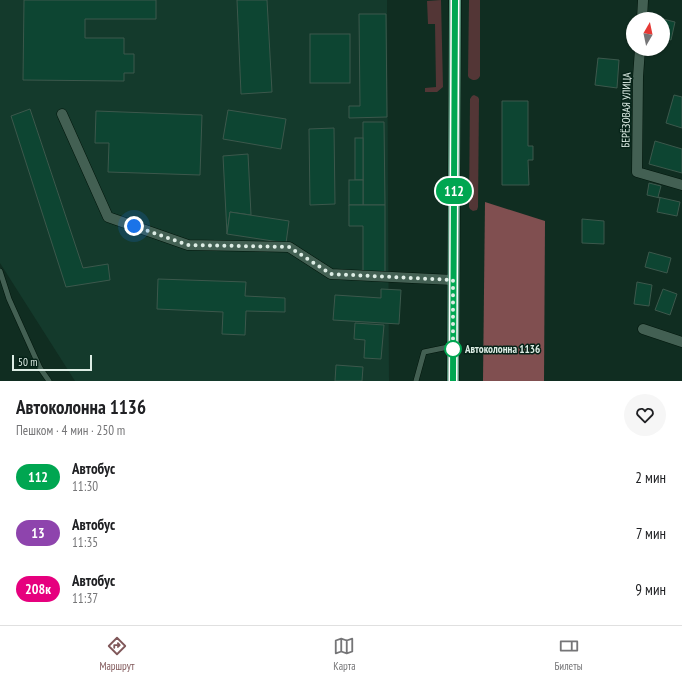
<!DOCTYPE html>
<html lang="ru">
<meta charset="utf-8">
<style>
:root{--surface:#fff;--page:#f6f6f6;--text:#202124;--muted:#757577;--line:#e0e0e0;--accent:#80585a}
body{margin:0;font-family:"PT Sans Narrow",sans-serif;background:var(--page);color:var(--text);height:100vh;display:flex;flex-direction:column;font-size:15px;white-space:nowrap}
*{box-sizing:border-box;margin:0}
p{font-size:13px;color:var(--muted)}
.icon{flex:none;width:22px;height:22px;fill:none;stroke:currentColor;stroke-width:2;stroke-linecap:round;stroke-linejoin:round}
.map{position:relative;height:381px;overflow:hidden}
.details{display:flex;flex-direction:column;background:var(--surface);flex:1}
.details>*{flex:none}
.badge{padding:0 8px;border-radius:13px;font-size:14px;line-height:26px}
.needle{width:26px;rotate:9deg}
.tools{position:absolute;left:626px;top:12px;display:grid;gap:8px}
.tools a{display:grid;place-items:center;width:44px;height:44px;border-radius:50%;background:var(--surface);box-shadow:0 1px 3px #0004;font-size:20px}
.scale{position:absolute;left:12px;bottom:10px;width:80px;box-sizing:border-box;padding-left:4px;border:2px solid #ddede5;border-top:0;font-size:11px;line-height:14px;white-space:nowrap;color:#ddede5;-webkit-text-stroke:3px #062318;paint-order:stroke}
.you{position:absolute;width:20px;height:20px;margin:-10px;border:3px solid #fff;border-radius:50%;background:#1a73e8;box-shadow:0 0 0 6px #1a73e833}
.map>.badge{position:absolute;translate:-50% -50%;box-shadow:0 0 0 2px #fff}
.round{display:grid;place-items:center;flex:none;width:42px;height:42px;border-radius:21px;background:var(--page)}
.summary{display:flex;align-items:center;justify-content:space-between;height:68px;padding:0 16px}
h1{font-size:19px;font-weight:700;line-height:30px}
ul{padding:0;list-style:none}
li{display:flex;align-items:center;gap:12px;height:56px;padding:0 16px}
li div{flex:1}
li b{display:block;font-size:15px}
li em{font-style:normal}
li .badge{min-width:44px;font-weight:700;text-align:center}
.tab-bar{display:flex;justify-content:space-around;align-items:center;height:56px;border-top:1px solid var(--line);background:var(--surface);font-size:11px;color:var(--muted)}
.tab-bar a{display:grid;justify-items:center;gap:2px}
.tab-bar .current{color:var(--accent)}
.map>svg:first-child{display:block}
.built{fill:#143a2c}
.green{fill:#533636}
.forest{fill:#804f50}
.building{fill:#0d4532;stroke:#3c584c}
.lines{fill:none;stroke-linecap:round;stroke-linejoin:round}
.lane-casing{stroke:#00150b;stroke-width:6}
.street-casing{stroke:#00150b;stroke-width:11}
.primary-casing{stroke:#00150b;stroke-width:13}
.lane{stroke:#436053;stroke-width:5}
.street{stroke:#436053;stroke-width:10}
.primary{stroke:#59937b;stroke-width:12}
.line-casing{stroke:#fff;stroke-width:9}
.line{stroke:#00a651;stroke-width:6}
.walk{stroke:#ddede5;stroke-width:4;stroke-dasharray:0 7.2}
.stop-dot{fill:#fff;stroke:#00a651;stroke-width:2}
.labels{text-anchor:middle;stroke-width:3;stroke-linejoin:round;paint-order:stroke}
.street-label{font-size:11px;fill:#ddede5;stroke:#062318}
.stop-label{font-size:11px;font-weight:bold;fill:#ddede5;stroke:#062318;text-anchor:start}
</style>
<div class="map">
<svg width="682" height="381" viewBox="0 0 682 381">
<rect width="100%" height="100%" fill="#102d21"/>
<!-- built -->
<polygon class="built" points="0,0 387,0 389,381 75,381 0,263"/>
<!-- green -->
<g class="green">
<polygon points="441,0 443,87 437,92 425,92 425,88 436,87 435,24 428,24 427,1"/>
<path d="M 469,0 L 480,0 L 480,76 C 478,81 473,81 469,78 L 468,76 Z"/>
<polygon points="474,95 478,97 479,99 478,207 477,210 473,211 470,209 469,207 470,99 472,96"/>
</g>
<!-- forest -->
<polygon class="forest" points="485,202 545,221 544,381 483,381"/>
<!-- building -->
<g class="building">
<polygon points="24,0 156,0 156,19 85,19 85,38 124,38 124,54 134,54 134,73 124,73 124,81 23,80"/>
<polygon points="237,0 267,0 272,92 241,94"/>
<polygon points="359,14 386,14 387,117 349,118 349,106 360,106"/>
<polygon points="663,19 675,22 671,40 663,38"/>
<rect x="310" y="34" width="40" height="49"/>
<polygon points="598,58 619,60 617,88 595,85"/>
<polygon points="674,95 682,97 682,128 666,123"/>
<polygon points="502,101 528,101 528,146 533,146 533,160 528,160 529,185 502,185"/>
<polygon points="30,109 83,268 108,264 110,280 66,287 11,116"/>
<polygon points="228,110 286,119 281,149 223,139"/>
<polygon points="96,111 202,115 200,175 108,172 109,143 95,143"/>
<polygon points="363,122 384,122 385,205 363,205"/>
<polygon points="334,128 335,204 310,205 309,129"/>
<rect x="355" y="138" width="8" height="42"/>
<polygon points="655,141 682,149 682,173 649,164"/>
<polygon points="248,154 251,215 230,212 227,234 223,156"/>
<rect x="349" y="180" width="14" height="25"/>
<polygon points="649,183 661,186 658,197 680,202 677,216 657,212 660,198 647,195"/>
<polygon points="349,205 385,205 385,273 363,273 363,226 349,226"/>
<polygon points="230,212 289,221 286,243 227,234"/>
<polygon points="582,219 604,221 604,244 582,243"/>
<polygon points="649,252 671,258 667,273 645,267"/>
<polygon points="158,279 246,282 245,296 285,298 285,312 246,311 245,335 222,334 223,312 157,309"/>
<polygon points="637,282 652,285 649,306 634,304"/>
<polygon points="381,289 401,290 399,324 333,320 335,295 381,298"/>
<polygon points="663,289 677,294 670,315 655,310"/>
<polygon points="355,323 384,325 381,359 364,358 365,340 354,339"/>
<polygon points="336,365 363,367 362,381 335,381"/>
</g>
<g class="lines">
<!-- lane casing -->
<g class="lane-casing">
<g id="lane">
<polyline points="0,271 9,299 40,368 49,381"/>
<polyline points="416,381 424,352 453,346"/>
</g>
</g>
<!-- street casing -->
<g class="street-casing">
<g id="street">
<polyline points="642,19 643,0"/>
<polyline points="640,49 638,77 637,172 682,185"/>
<polyline points="62,114 108,217 188,245 289,247 331,274 453,280"/>
<polyline points="643,329 682,342"/>
</g>
</g>
<!-- primary casing -->
<g class="primary-casing">
<polyline id="primary" points="453,381 455,0"/>
</g>
<!-- lane -->
<use href="#lane" class="lane"/>
<!-- street -->
<use href="#street" class="street"/>
<!-- primary -->
<use href="#primary" class="primary"/>
</g>
<g class="lines">
<!-- line casing -->
<g class="line-casing">
<polyline id="line" points="453,381 455,0"/>
</g>
<!-- line -->
<use href="#line" class="line"/>
<!-- walk -->
<polyline class="walk" points="134,226 188,245 289,247 331,274 453,280 453,349"/>
</g>
<!-- markers -->
<circle class="stop-dot" cx="453" cy="349" r="8"/>
<g class="labels">
<!-- street labels -->
<g class="street-label">
<text transform="translate(626 110) rotate(-89)" y="4">БЕРЁЗОВАЯ УЛИЦА</text>
</g>
<!-- stop labels -->
<g class="stop-label">
<text x="465" y="353">Автоколонна 1136</text>
</g>
</g>
</svg>
<div class="tools">
<a><svg class="needle" viewBox="-14 -14 28 28"><path d="M0-13l5 13h-10z" fill="#e53935"/><path d="M0 13l5-13h-10z" fill="#757577"/></svg></a>
</div>
<div class="scale">50 m</div>
<div class="you" style="left:134px;top:226px"></div>
<b class="badge" style="left:454px;top:191px;background:#00a651;color:#fff">112</b>
</div>
<section class="details">
<div class="summary"><div><h1>Автоколонна 1136</h1><p>Пешком · 4 мин · 250 m</p></div><a class="round"><svg class="icon" aria-label="heart" viewBox="0 0 24 24"><path d="M12 20l-8-8c-3-5 5-10 8-4 3-6 11-1 8 4z"/></svg></a></div>
<ul>
<li><span class="badge" style="background:#00a651;color:#fff">112</span><div><b>Автобус</b><p>11:30</p></div><em>2 мин</em></li>
<li><span class="badge" style="background:#8e44ad;color:#fff">13</span><div><b>Автобус</b><p>11:35</p></div><em>7 мин</em></li>
<li><span class="badge" style="background:#e6007e;color:#fff">208к</span><div><b>Автобус</b><p>11:37</p></div><em>9 мин</em></li>
</ul>
</section>
<nav class="tab-bar">
<a class="current"><svg class="icon" aria-label="directions" viewBox="0 0 24 24"><path d="M12 3l9 9-9 9-9-9zM9 14v-3h6M13 9l2 2-2 2"/></svg>Маршрут</a>
<a><svg class="icon" aria-label="map" viewBox="0 0 24 24"><path d="M3 6l6-2 6 2 6-2v14l-6 2-6-2-6 2zM9 4v14M15 6v14"/></svg>Карта</a>
<a><svg class="icon" aria-label="tickets" viewBox="0 0 24 24"><path d="M3 7h18v10H3zM15 7v10"/></svg>Билеты</a>
</nav>
